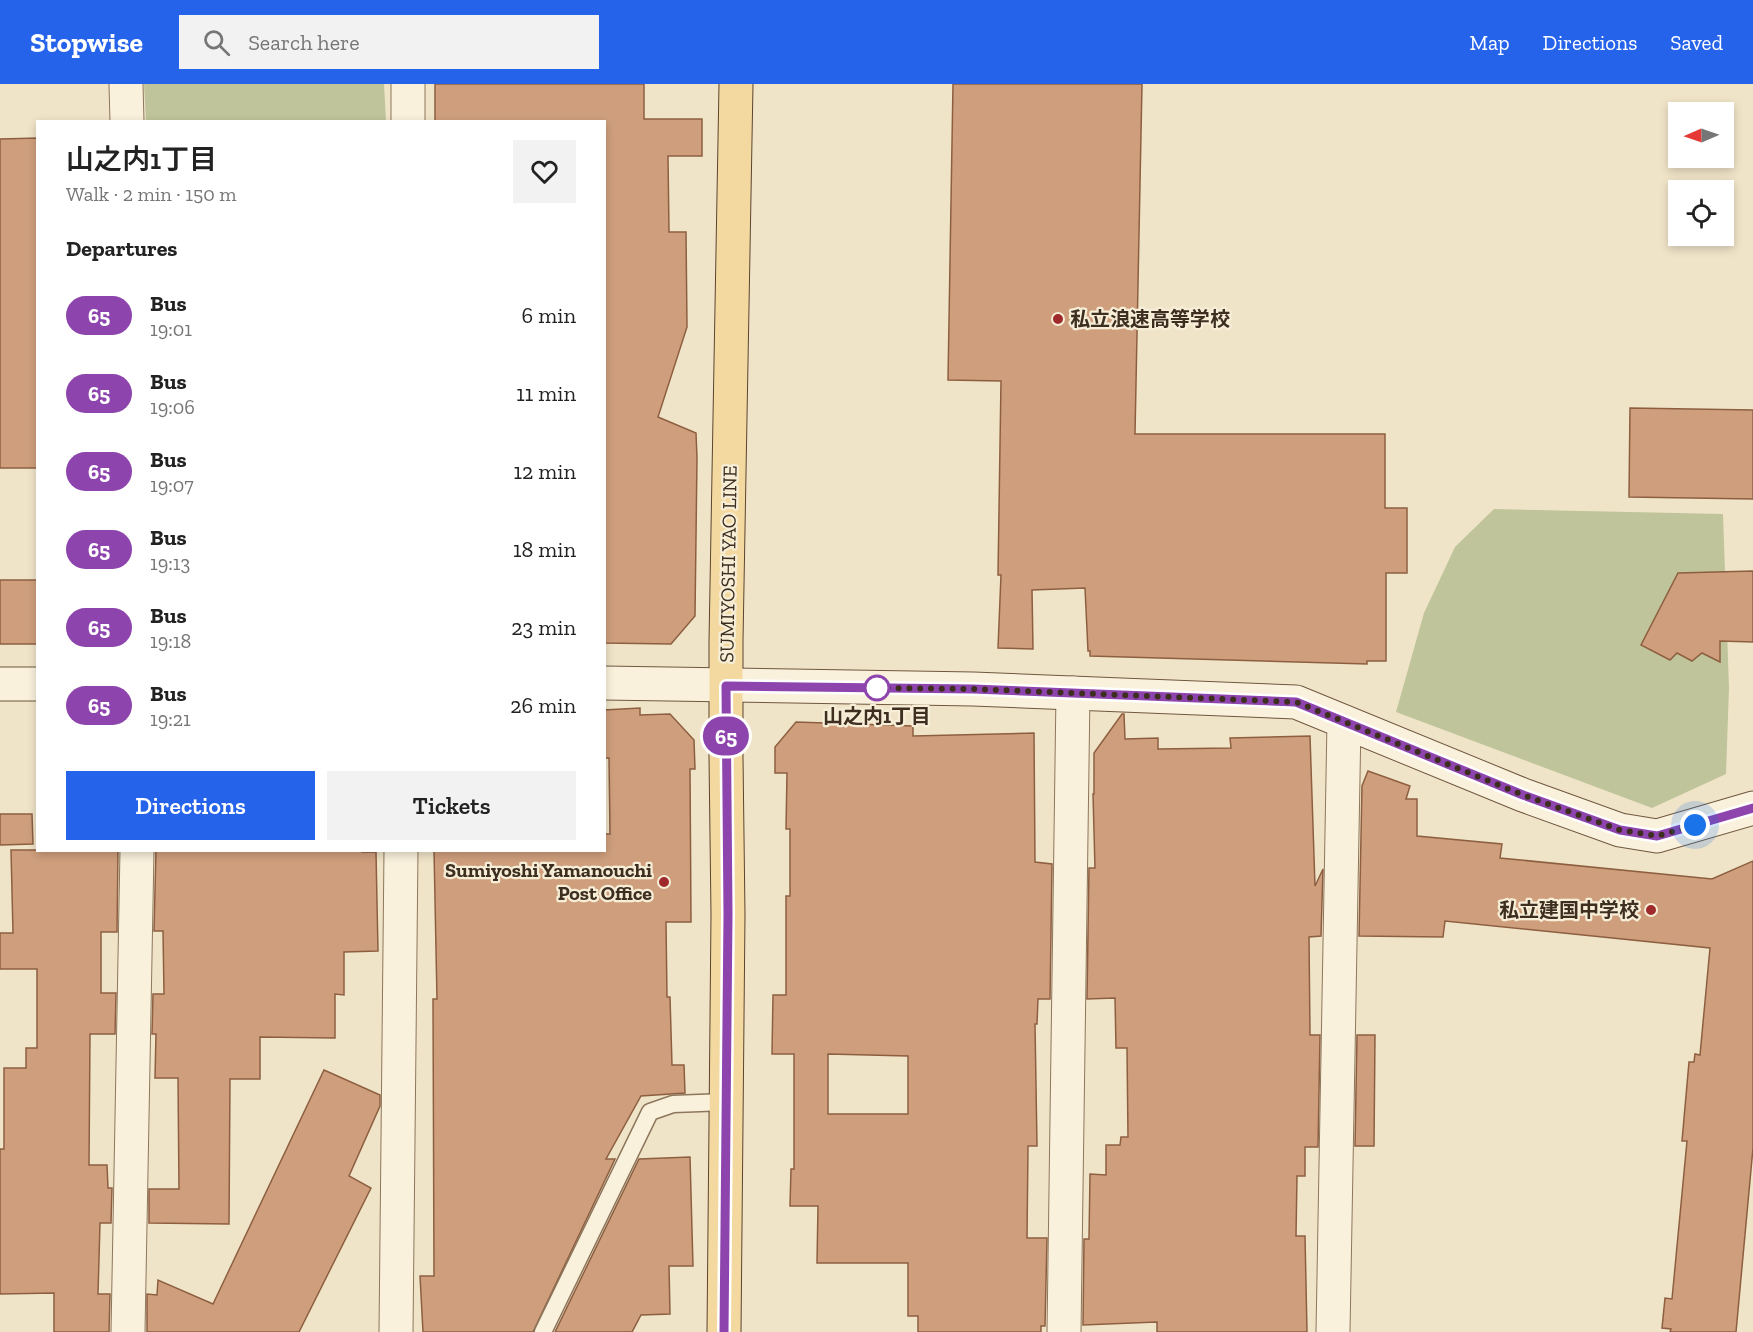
<!DOCTYPE html>
<meta charset="utf-8">
<style>
:root{--surface:#fff;--page:#f2f2f2;--text:#222;--muted:#767676;--accent:#2563eb}
body{margin:0;font-family:"Zilla Slab","Noto Sans JP",serif;background:var(--page);color:var(--text);height:100vh;display:flex;flex-direction:column;font-size:22px;white-space:nowrap}
*{box-sizing:border-box;margin:0}
p{font-size:20px;color:var(--muted)}
.icon{flex:none;width:33px;height:33px;fill:none;stroke:currentColor;stroke-width:2;stroke-linecap:round;stroke-linejoin:round}
.map{position:relative;flex:1;overflow:hidden}
.side{position:absolute;left:36px;top:36px;width:570px;height:732px;display:flex;flex-direction:column;background:var(--surface);border-radius:0px;box-shadow:0 3px 9px #0003}
.side>*{flex:none}
.badge{padding:0 12px;border-radius:20px;font-size:21px;line-height:39px}
.needle{width:39px;rotate:268deg}
.fabs{position:absolute;left:1668px;top:18px;display:grid;gap:12px}
.fabs a{display:grid;place-items:center;width:66px;height:66px;border-radius:0px;background:var(--surface);box-shadow:0 3px 9px #0003;font-size:30px}
.you{position:absolute;width:30px;height:30px;margin:-15px;border:4px solid #fff;border-radius:50%;background:#1a73e8;box-shadow:0 0 0 9px #1a73e833}
.map>.badge{position:absolute;translate:-50% -50%;box-shadow:0 0 0 3px #fff}
h2{padding:0 30px;font-size:22px;line-height:54px}
.round{display:grid;place-items:center;flex:none;width:63px;height:63px;border-radius:0px;background:var(--page)}
.overview{display:flex;align-items:center;justify-content:space-between;height:102px;padding:0 30px}
h1{font-size:28px;font-weight:600;line-height:45px}
.action{display:flex;gap:12px;margin-top:auto;padding:12px 30px}
.action a{flex:1;height:69px;border-radius:0px;background:var(--accent);color:#fff;font-size:24px;font-weight:600;line-height:69px;text-align:center}
.action a+a{background:var(--page);color:var(--text)}
ul{padding:0;list-style:none}
li{display:flex;align-items:center;gap:18px;height:78px;padding:0 30px}
li div{flex:1}
li b{display:block;font-size:22px}
li em{font-style:normal}
li .badge{min-width:66px;font-weight:700;text-align:center}
header{display:flex;align-items:center;gap:36px;box-sizing:border-box;height:84px;padding:0 30px;background:var(--accent);color:#fff}
header strong{font-size:28px}
nav{display:flex;gap:33px;margin-inline-start:auto;font-size:21px}
.search{width:420px;height:54px;background:var(--page);display:flex;align-items:center;gap:15px;box-sizing:border-box;padding:0 21px;border-radius:0px;color:var(--muted);font-size:22px}
.map>svg:first-child{display:block}
.cemetery{fill:#bfc49a}
.building{fill:#cf9f7d;stroke:#8d5f41;stroke-width:1.5;fill-rule:evenodd}
.lines{fill:none;stroke-linecap:round;stroke-linejoin:round}
.lane-casing{stroke:#8d765c;stroke-width:19}
.street-casing{stroke:#8d765c;stroke-width:35}
.secondary-casing{stroke:#6f573f;stroke-width:35}
.primary-casing{stroke:#5b4430;stroke-width:35}
.lane{stroke:#faf1dc;stroke-width:16}
.street{stroke:#faf1dc;stroke-width:33}
.secondary{stroke:#faf1dc;stroke-width:33}
.primary{stroke:#f3d9a0;stroke-width:33}
.line-casing{stroke:#fff;stroke-width:14}
.line{stroke:#8e44ad;stroke-width:9}
.walk{stroke:#3d2e20;stroke-width:6;stroke-dasharray:0 10.8}
.poi-dot{fill:#9e2a2b;stroke:#f7eed8;stroke-width:2}
.stop-dot{fill:#fff;stroke:#8e44ad;stroke-width:3}
.labels{text-anchor:middle;stroke-width:4.5;stroke-linejoin:round;paint-order:stroke}
.poi-label{font-size:20px;font-weight:bold;fill:#3d2e20;stroke:#f7eed8;text-anchor:end}
.street-label{font-size:20px;fill:#3d2e20;stroke:#f7eed8}
.stop-label{font-size:20px;font-weight:bold;fill:#3d2e20;stroke:#f7eed8}
</style>
<header>
<strong>Stopwise</strong>
<div class="search"><svg class="icon" aria-label="search" viewBox="0 0 24 24"><circle cx="10" cy="10" r="6"/><path d="M15 15l6 6"/></svg>Search here</div>
<nav><a>Map</a><a>Directions</a><a>Saved</a></nav>
</header>
<div class="map">
<svg width="1753" height="1248" viewBox="0 0 1753 1248">
<rect width="100%" height="100%" fill="#f0e4c8"/>
<!-- cemetery -->
<g class="cemetery">
<polygon points="144,0 384,0 386,37 146,37"/>
<polygon points="1494,425 1723,430 1729,604 1726,690 1652,724 1396,628 1424,529 1455,463"/>
</g>
<!-- building -->
<g class="building">
<polygon points="435,0 644,0 644,35 702,35 702,72 668,72 669,148 686,148 687,243 658,333 696,349 697,374 695,532 671,560 604,559 604,38 435,38"/>
<polygon points="953,0 1142,0 1135,350 1385,350 1385,424 1407,424 1407,489 1386,489 1386,577 1367,577 1367,580 1090,572 1090,567 1088,567 1085,504 1032,506 1033,565 998,564 1001,491 998,491 1001,297 948,296"/>
<polygon points="38,54 38,384 0,384 0,55"/>
<polygon points="1630,324 1753,326 1753,415 1629,413"/>
<polygon points="1753,487 1753,558 1720,557 1720,578 1702,569 1692,577 1677,569 1670,576 1641,561 1678,489"/>
<rect x="0" y="496" width="38" height="64"/>
<polygon points="640,624 640,631 670,630 694,656 695,685 690,685 691,838 666,838 667,913 670,913 672,981 684,981 685,1009 641,1012 606,1075 615,1075 533,1248 423,1248 420,1192 434,1192 433,915 437,915 434,766 604,766 604,750 610,750 609,674 604,674 604,626"/>
<polygon points="1122,630 1124,630 1125,655 1158,654 1158,665 1231,664 1230,654 1310,652 1315,802 1323,785 1321,852 1309,853 1310,951 1320,951 1318,1063 1305,1063 1305,1092 1297,1092 1296,1152 1305,1152 1307,1248 1157,1248 1157,1238 1083,1241 1084,1155 1089,1155 1090,1090 1106,1091 1106,1061 1120,1061 1121,1053 1128,1053 1127,964 1116,964 1115,914 1087,915 1089,784 1095,784 1093,710 1094,710 1094,669"/>
<path d="M 796,638 L 913,642 L 913,652 L 1034,649 L 1035,778 L 1052,780 L 1050,915 L 1038,915 L 1037,940 L 1035,940 L 1037,1062 L 1028,1062 L 1027,1154 L 1047,1154 L 1045,1242 L 1041,1242 L 1041,1248 L 918,1248 L 918,1232 L 908,1232 L 908,1179 L 817,1179 L 818,1122 L 790,1122 L 791,1085 L 794,1085 L 794,970 L 772,970 L 773,911 L 786,911 L 786,812 L 790,812 L 790,745 L 786,745 L 787,689 L 775,689 L 775,663 ZM 828,970 L 908,972 L 908,1030 L 828,1030 Z"/>
<polygon points="1368,687 1410,702 1406,715 1417,715 1417,752 1502,760 1500,774 1712,795 1753,777 1753,1064 1736,1248 1670,1248 1671,1245 1662,1244 1665,1214 1672,1215 1687,1057 1682,1057 1689,978 1694,978 1695,970 1700,971 1710,864 1445,837 1443,853 1359,852 1362,702"/>
<polygon points="0,730 32,730 33,760 0,761"/>
<polygon points="11,766 118,766 117,848 101,848 101,909 116,909 115,950 90,950 89,1081 107,1081 108,1104 112,1104 111,1139 100,1139 98,1210 110,1210 109,1248 54,1248 54,1209 0,1210 0,1065 4,1065 4,984 26,984 26,964 37,964 37,885 0,885 0,849 13,849"/>
<polygon points="156,766 362,766 362,768 376,768 378,867 344,868 344,911 335,910 335,954 260,953 260,995 230,995 229,1140 149,1139 149,1105 179,1105 178,994 155,994 156,950 152,950 153,910 164,910 163,847 154,847"/>
<polygon points="1357,951 1375,951 1374,1062 1355,1062"/>
<polygon points="324,986 380,1011 380,1022 349,1092 371,1104 299,1248 147,1248 147,1210 157,1211 158,1196 213,1220"/>
<polygon points="690,1073 693,1182 669,1182 670,1230 641,1231 632,1248 555,1248 639,1075"/>
</g>
<g class="lines">
<!-- lane casing -->
<g class="lane-casing">
<polyline id="lane" points="543,1248 650,1028 673,1020 726,1018"/>
</g>
<!-- street casing -->
<g class="street-casing">
<g id="street">
<polyline points="126,0 127,38"/>
<polyline points="408,38 408,0"/>
<polyline points="128,1248 137,766"/>
<polyline points="396,1248 401,766"/>
<polyline points="1064,1248 1073,609"/>
<polyline points="1333,1248 1344,638"/>
</g>
</g>
<!-- secondary casing -->
<g class="secondary-casing">
<g id="secondary">
<polyline points="604,599 973,605 1296,618 1523,711 1620,746 1657,752 1753,724"/>
<polyline points="0,600 38,600"/>
</g>
</g>
<!-- primary casing -->
<g class="primary-casing">
<polyline id="primary" points="724,1248 728,830 726,673 726,557 736,0"/>
</g>
<!-- lane -->
<use href="#lane" class="lane"/>
<!-- street -->
<use href="#street" class="street"/>
<!-- secondary -->
<use href="#secondary" class="secondary"/>
<!-- primary -->
<use href="#primary" class="primary"/>
</g>
<g class="lines">
<!-- line casing -->
<g class="line-casing">
<polyline id="line" points="724,1248 728,830 726,602 973,605 1296,618 1523,711 1620,746 1657,752 1753,724"/>
</g>
<!-- line -->
<use href="#line" class="line"/>
<!-- walk -->
<polyline class="walk" points="877,604 973,605 1296,618 1523,711 1620,746 1657,752 1695,741"/>
</g>
<!-- markers -->
<g class="poi-dot">
<circle cx="1058" cy="235" r="6"/>
<circle cx="664" cy="798" r="6"/>
<circle cx="1651" cy="826" r="6"/>
</g>
<circle class="stop-dot" cx="877" cy="604" r="12"/>
<g class="labels">
<!-- poi labels -->
<g class="poi-label">
<text x="1070" y="242" text-anchor="start">私立浪速高等学校</text>
<text x="652" y="793">Sumiyoshi Yamanouchi<tspan x="652" dy="23">Post Office</tspan></text>
<text x="1639" y="833">私立建国中学校</text>
</g>
<!-- street labels -->
<g class="street-label">
<text transform="translate(728 480) rotate(-89)" y="7">SUMIYOSHI YAO LINE</text>
</g>
<!-- stop labels -->
<g class="stop-label">
<text x="877" y="639">山之内1丁目</text>
</g>
</g>
</svg>
<div class="fabs">
<a><svg class="needle" viewBox="-14 -14 28 28"><path d="M0-13l5 13h-10z" fill="#e53935"/><path d="M0 13l5-13h-10z" fill="#767676"/></svg></a>
<a><svg class="icon" aria-label="locate" viewBox="0 0 24 24"><circle cx="12" cy="12" r="6"/><path d="M12 2v4M12 18v4M2 12h4M18 12h4"/></svg></a>
</div>
<div class="you" style="left:1695px;top:741px"></div>
<b class="badge" style="left:726px;top:652px;background:#8e44ad;color:#fff">65</b>
<section class="side">
<div class="overview"><div><h1>山之内1丁目</h1><p>Walk · 2 min · 150 m</p></div><a class="round"><svg class="icon" aria-label="heart" viewBox="0 0 24 24"><path d="M12 20l-8-8c-3-5 5-10 8-4 3-6 11-1 8 4z"/></svg></a></div>
<h2>Departures</h2>
<ul>
<li><span class="badge" style="background:#8e44ad;color:#fff">65</span><div><b>Bus</b><p>19:01</p></div><em>6 min</em></li>
<li><span class="badge" style="background:#8e44ad;color:#fff">65</span><div><b>Bus</b><p>19:06</p></div><em>11 min</em></li>
<li><span class="badge" style="background:#8e44ad;color:#fff">65</span><div><b>Bus</b><p>19:07</p></div><em>12 min</em></li>
<li><span class="badge" style="background:#8e44ad;color:#fff">65</span><div><b>Bus</b><p>19:13</p></div><em>18 min</em></li>
<li><span class="badge" style="background:#8e44ad;color:#fff">65</span><div><b>Bus</b><p>19:18</p></div><em>23 min</em></li>
<li><span class="badge" style="background:#8e44ad;color:#fff">65</span><div><b>Bus</b><p>19:21</p></div><em>26 min</em></li>
</ul>
<div class="action"><a>Directions</a><a>Tickets</a></div>
</section>
</div>
